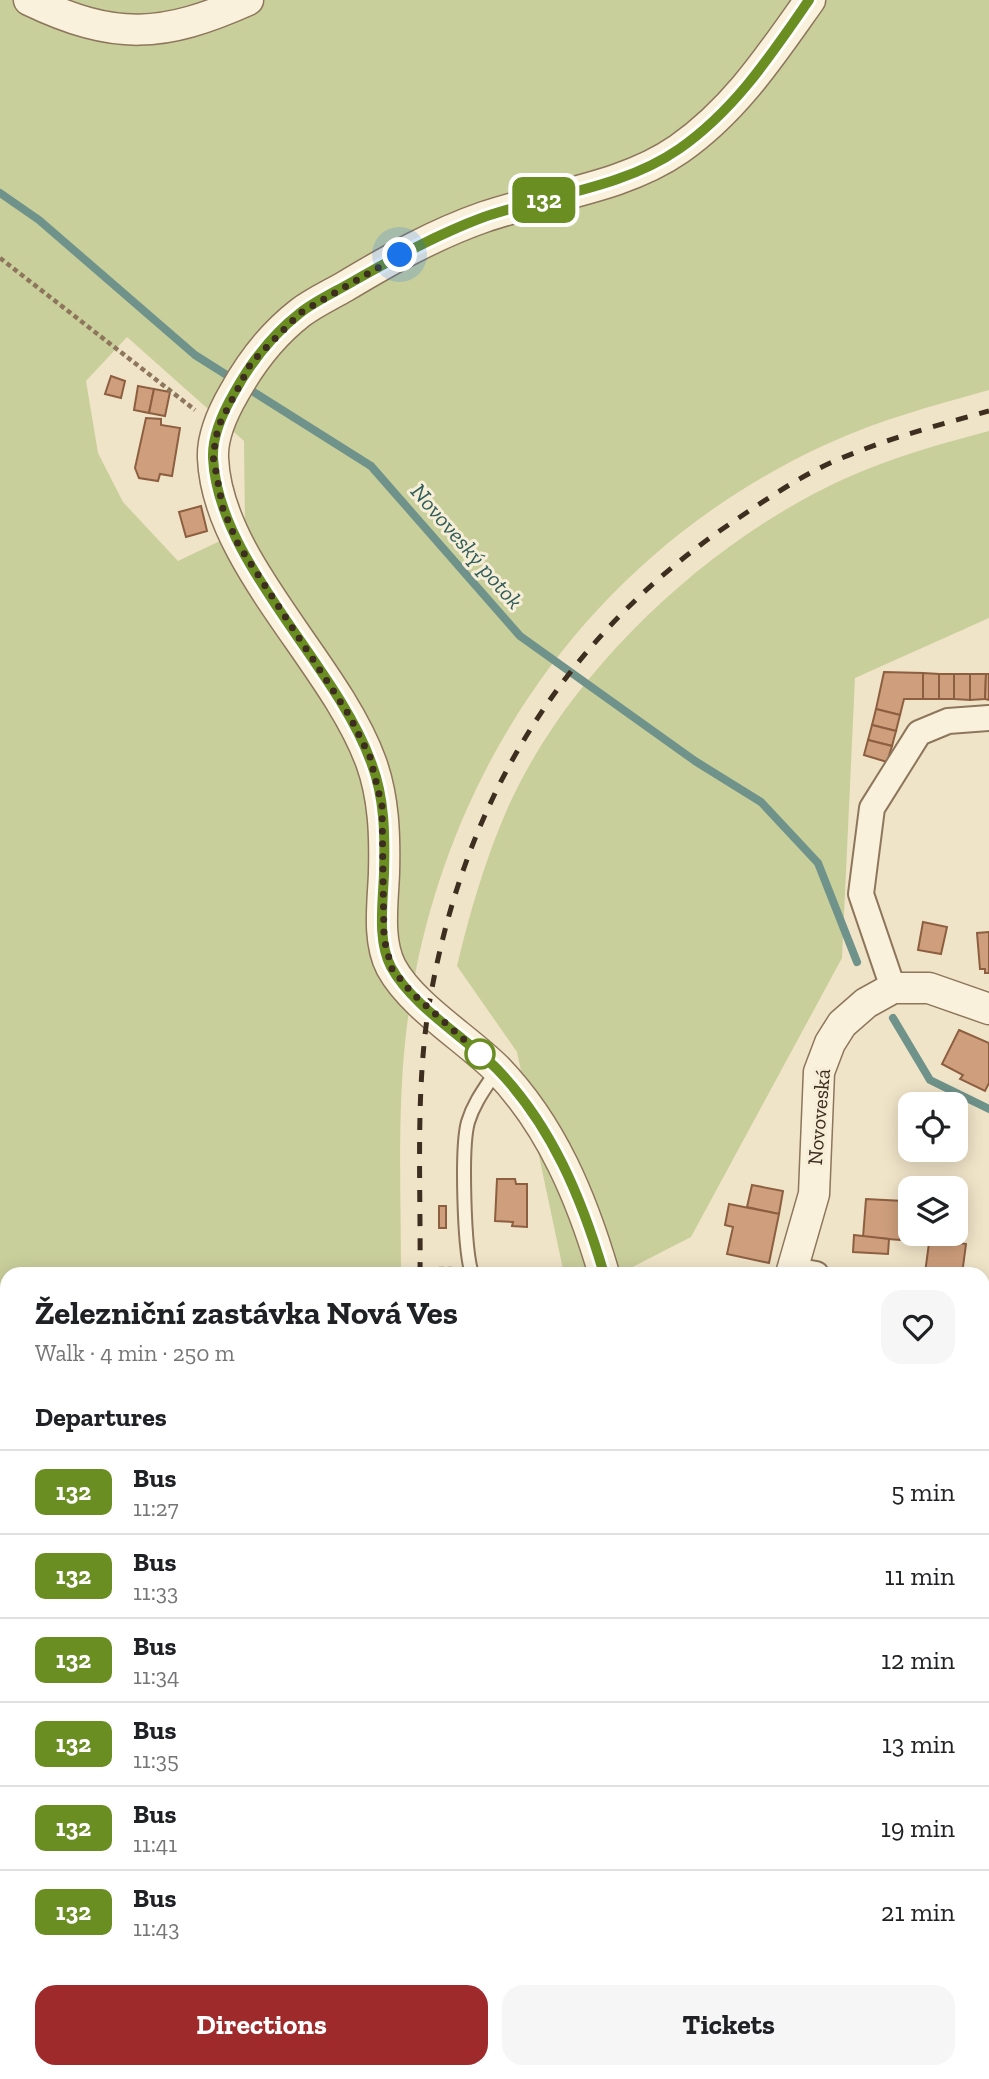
<!DOCTYPE html>
<meta charset="utf-8">
<style>
:root{--surface:#fff;--page:#f6f6f6;--text:#202124;--muted:#757577;--line:#e0e0e0;--accent:#9e2a2b}
body{margin:0;font-family:"Zilla Slab",serif;background:var(--page);color:var(--text);height:100vh;display:flex;flex-direction:column;font-size:26px;white-space:nowrap}
*{box-sizing:border-box;margin:0}
p{font-size:23px;color:var(--muted)}
.icon{flex:none;width:38px;height:38px;fill:none;stroke:currentColor;stroke-width:2;stroke-linecap:round;stroke-linejoin:round}
.map{position:relative;flex:1;overflow:hidden}
.side{position:absolute;left:0px;top:1267px;width:990px;height:812px;display:flex;flex-direction:column;background:var(--surface);border-radius:21px 21px 0 0;box-shadow:0 4px 18px #0003}
.side>*{flex:none}
.badge{padding:0 14px;border-radius:10px;font-size:24px;line-height:46px}
.fabs{position:absolute;left:898px;top:1092px;display:grid;gap:14px}
.fabs a{display:grid;place-items:center;width:70px;height:70px;border-radius:14px;background:var(--surface);box-shadow:0 4px 18px #0003;font-size:35px}
.you{position:absolute;width:35px;height:35px;margin:-18px;border:5px solid #fff;border-radius:50%;background:#1a73e8;box-shadow:0 0 0 10px #1a73e833}
.map>.badge{position:absolute;translate:-50% -50%;box-shadow:0 0 0 4px #fff}
h2{padding:0 35px;font-size:26px;line-height:63px}
.round{display:grid;place-items:center;flex:none;width:74px;height:74px;border-radius:21px;background:var(--page)}
.summary{display:flex;align-items:center;justify-content:space-between;height:119px;padding:0 35px}
h1{font-size:33px;font-weight:700;line-height:52px}
.cta{display:flex;gap:14px;margin-top:auto;padding:14px 35px}
.cta a{flex:1;height:80px;border-radius:21px;background:var(--accent);color:#fff;font-size:28px;font-weight:700;line-height:80px;text-align:center}
.cta a+a{background:var(--page);color:var(--text)}
ul{padding:0;list-style:none}
li{display:flex;align-items:center;gap:21px;height:84px;padding:0 35px;border-top:2px solid var(--line)}
li div{flex:1}
li b{display:block;font-size:26px}
li em{font-style:normal}
li .badge{min-width:77px;font-weight:700;text-align:center}
.map>svg:first-child{display:block}
.green{fill:#c9cf9b;fill-rule:evenodd}
.lines{fill:none;stroke-linecap:round;stroke-linejoin:round}
.stream{stroke:#6f938a;stroke-width:8}
.building{fill:#cf9f7d;stroke:#8d5f41;stroke-width:2}
.service-casing{stroke:#8d765c;stroke-width:16}
.minor-casing{stroke:#8d765c;stroke-width:28}
.tertiary-casing{stroke:#8d765c;stroke-width:33}
.path{stroke:#8d765c;stroke-width:4.5;stroke-dasharray:5 3.5;stroke-linecap:butt}
.service{stroke:#faf1dc;stroke-width:12}
.minor{stroke:#faf1dc;stroke-width:24}
.tertiary{stroke:#faf1dc;stroke-width:30}
.rail{stroke:#3d2e20;stroke-width:5;stroke-dasharray:12 12;stroke-linecap:butt}
.line-casing{stroke:#fff;stroke-width:16}
.line{stroke:#6b8e23;stroke-width:10}
.walk{stroke:#3d2e20;stroke-width:7;stroke-dasharray:0 12.6}
.stop-dot{fill:#fff;stroke:#6b8e23;stroke-width:3.5}
.labels{text-anchor:middle;stroke-width:6;stroke-linejoin:round;paint-order:stroke}
.street-label{font-size:21px;fill:#3d2e20;stroke:#f7eed8}
.water-label{font-size:23px;font-style:italic;fill:#2f5d5a;stroke:#f7eed8}
</style>
<div class="map">
<svg width="989" height="2079" viewBox="0 0 989 2079">
<rect width="100%" height="100%" fill="#f0e4c8"/>
<!-- green -->
<g class="green">
<path d="M 0,0 L 989,0 L 989,390 C 935,405 879,420 827,444 C 599,548 448,758 410,1004 C 396,1092 401,1185 401,1274 L 7,1274 L 7,2072 L 236,2072 L 236,2079 L 0,2079 ZM 127,337 L 244,441 L 245,529 L 178,561 L 123,502 L 98,453 L 86,381 Z"/>
<path d="M 989,431 L 989,618 L 855,678 L 842,958 L 691,1237 L 619,1274 L 564,1274 L 517,1052 L 457,966 C 470,911 486,857 509,805 C 571,669 708,541 844,479 C 890,458 940,444 989,431 Z"/>
<polygon points="489,2072 575,2072 579,2079 492,2079"/>
</g>
<g class="lines">
<!-- stream -->
<g class="stream">
<polyline points="0,193 39,220 195,355 371,466 520,636 695,761 761,802 818,863 857,962"/>
<polyline points="893,1018 930,1080 989,1109"/>
</g>
</g>
<!-- building -->
<g class="building">
<polygon points="111,376 125,381 121,398 105,394"/>
<polygon points="138,386 154,389 149,413 134,410"/>
<polygon points="154,389 170,392 165,416 149,413"/>
<polygon points="146,418 161,419 161,425 180,428 172,476 160,474 158,481 139,478 135,468"/>
<polygon points="201,506 207,531 186,537 179,512"/>
<polygon points="884,672 923,673 923,699 904,699 900,715 876,709"/>
<polygon points="923,673 939,674 939,699 923,699"/>
<rect x="939" y="674" width="15" height="25"/>
<polygon points="954,674 970,674 970,700 954,699"/>
<polygon points="970,674 986,674 985,699 970,700"/>
<polygon points="986,674 989,674 989,700 985,699"/>
<polygon points="876,709 900,715 896,731 872,725"/>
<polygon points="872,725 896,731 892,746 868,740"/>
<polygon points="868,740 892,746 887,762 864,755"/>
<polygon points="923,922 947,927 941,954 918,950"/>
<polygon points="989,932 989,973 985,973 985,969 980,969 977,933"/>
<polygon points="959,1030 989,1043 989,1083 985,1091 960,1079 963,1075 942,1064"/>
<polygon points="497,1179 515,1179 516,1184 527,1184 527,1227 512,1226 513,1222 495,1221"/>
<polygon points="752,1185 783,1191 779,1214 747,1207"/>
<polygon points="866,1199 903,1201 900,1240 863,1237"/>
<polygon points="729,1204 779,1214 769,1263 727,1254 733,1227 725,1225"/>
<rect x="439" y="1206" width="7" height="22"/>
<polygon points="924,1234 937,1234 936,1239 966,1244 962,1274 925,1273 929,1243 923,1242"/>
<polygon points="854,1235 889,1239 888,1254 853,1252"/>
<polygon points="275,2072 319,2072 320,2079 279,2079 278,2072"/>
</g>
<g class="lines">
<!-- service casing -->
<g class="service-casing">
<path id="service" d="M 472,1274 C 464,1250 461,1147 468,1122 C 474,1102 486,1087 497,1070"/>
</g>
<!-- minor casing -->
<g class="minor-casing">
<g id="minor">
<polyline points="893,988 861,894 872,808 919,733 948,721 989,718"/>
<polyline points="793,1270 816,1274"/>
<polyline points="984,1325 989,1329"/>
<polyline points="377,2072 381,2079"/>
</g>
</g>
<!-- tertiary casing -->
<g class="tertiary-casing">
<g id="tertiary">
<path d="M 29,0 C 115,41 163,38 248,0"/>
<path d="M 604,1274 C 582,1199 552,1126 497,1069 C 466,1038 412,1006 391,967 C 377,940 383,902 384,873 C 385,836 384,798 371,762 C 335,663 217,562 213,458 C 212,435 223,412 234,393 C 250,364 273,334 300,313 C 313,303 330,295 344,287 C 389,260 435,234 484,217 C 548,195 623,188 679,149 C 735,110 771,55 810,0"/>
<polyline points="791,1274 814,1194 819,1072 830,1043 842,1024 866,1003 893,988 929,988 989,1009"/>
</g>
</g>
<!-- path -->
<g class="path">
<polyline points="0,258 195,410"/>
<polyline points="439,1269 452,1269"/>
</g>
<!-- service -->
<use href="#service" class="service"/>
<!-- minor -->
<use href="#minor" class="minor"/>
<!-- tertiary -->
<use href="#tertiary" class="tertiary"/>
<!-- rail -->
<g class="rail">
<path d="M 420,1274 C 421,1186 415,1093 429,1005 C 463,802 562,637 734,521 C 767,499 800,476 837,460 C 886,439 938,425 989,411"/>
<polyline points="597,2072 601,2079"/>
</g>
</g>
<g class="lines">
<!-- line casing -->
<g class="line-casing">
<path id="line" d="M 604,1274 C 582,1199 552,1126 497,1069 C 466,1038 412,1006 391,967 C 377,940 383,903 384,873 C 385,836 385,798 371,762 C 335,663 218,562 213,458 C 212,435 223,412 234,393 C 250,364 273,334 300,313 C 315,301 335,292 352,282 C 394,258 438,234 484,217 C 548,195 623,188 679,149 C 735,110 771,55 809,0"/>
</g>
<!-- line -->
<use href="#line" class="line"/>
<!-- walk -->
<polyline class="walk" points="400,255 300,313 251,363 218,427 213,456 223,509 238,544 349,715 370,757 382,806 384,939 392,969 412,993 480,1054"/>
</g>
<!-- markers -->
<circle class="stop-dot" cx="480" cy="1054" r="14"/>
<g class="labels">
<!-- street labels -->
<g class="street-label">
<text transform="translate(819 1117) rotate(-85)" y="7">Novoveská</text>
</g>
<!-- water labels -->
<g class="water-label">
<text transform="translate(467 546) rotate(49)" y="8">Novoveský potok</text>
</g>
</g>
</svg>
<div class="fabs">
<a><svg class="icon" aria-label="locate" viewBox="0 0 24 24"><circle cx="12" cy="12" r="6"/><path d="M12 2v4M12 18v4M2 12h4M18 12h4"/></svg></a>
<a><svg class="icon" aria-label="layers" viewBox="0 0 24 24"><path d="M12 4l9 5-9 5-9-5zM3 14l9 5 9-5"/></svg></a>
</div>
<div class="you" style="left:400px;top:255px"></div>
<b class="badge" style="left:544px;top:200px;background:#6b8e23;color:#fff">132</b>
<section class="side">
<div class="summary"><div><h1>Železniční zastávka Nová Ves</h1><p>Walk · 4 min · 250 m</p></div><a class="round"><svg class="icon" aria-label="heart" viewBox="0 0 24 24"><path d="M12 20l-8-8c-3-5 5-10 8-4 3-6 11-1 8 4z"/></svg></a></div>
<h2>Departures</h2>
<ul>
<li><span class="badge" style="background:#6b8e23;color:#fff">132</span><div><b>Bus</b><p>11:27</p></div><em>5 min</em></li>
<li><span class="badge" style="background:#6b8e23;color:#fff">132</span><div><b>Bus</b><p>11:33</p></div><em>11 min</em></li>
<li><span class="badge" style="background:#6b8e23;color:#fff">132</span><div><b>Bus</b><p>11:34</p></div><em>12 min</em></li>
<li><span class="badge" style="background:#6b8e23;color:#fff">132</span><div><b>Bus</b><p>11:35</p></div><em>13 min</em></li>
<li><span class="badge" style="background:#6b8e23;color:#fff">132</span><div><b>Bus</b><p>11:41</p></div><em>19 min</em></li>
<li><span class="badge" style="background:#6b8e23;color:#fff">132</span><div><b>Bus</b><p>11:43</p></div><em>21 min</em></li>
</ul>
<div class="cta"><a>Directions</a><a>Tickets</a></div>
</section>
</div>
